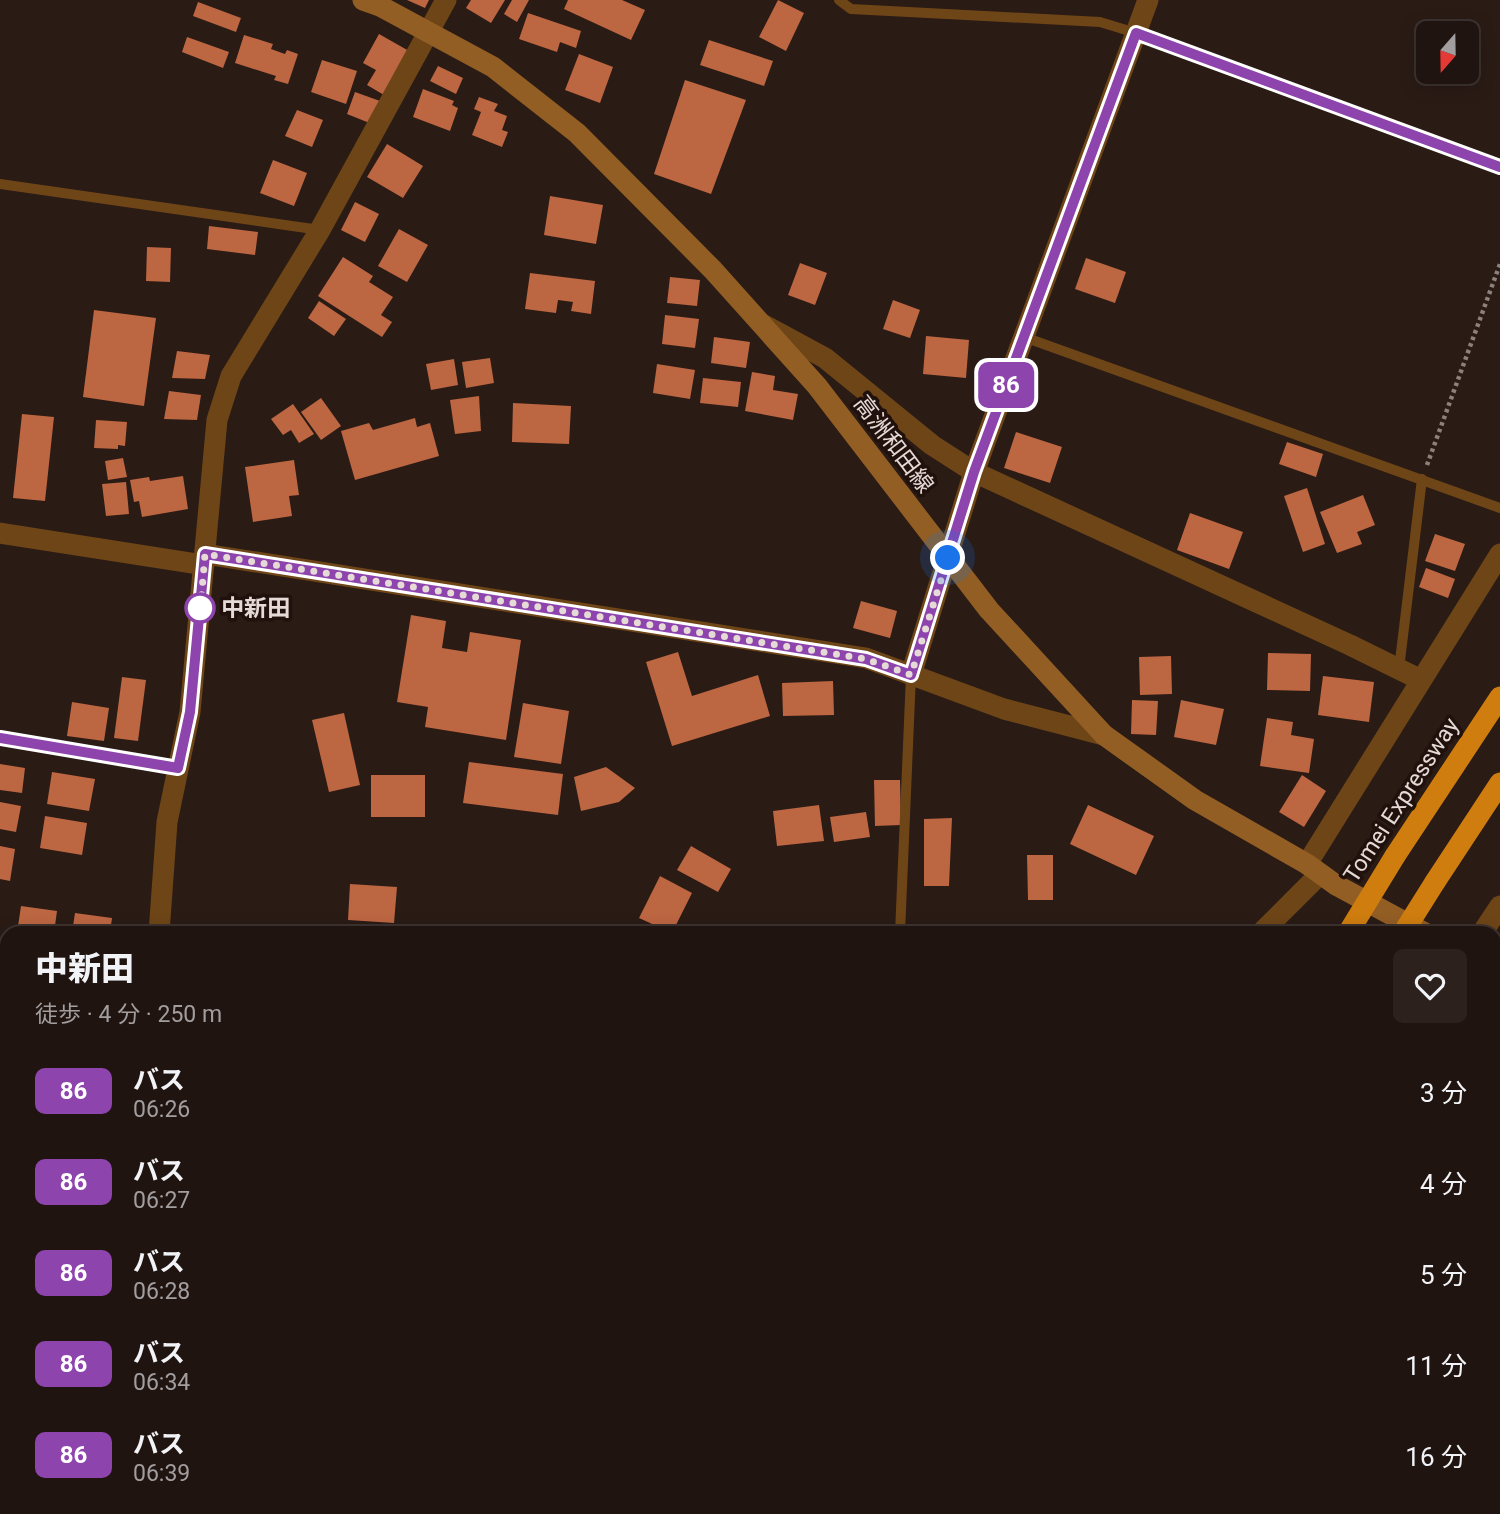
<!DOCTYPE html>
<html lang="ja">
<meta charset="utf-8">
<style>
:root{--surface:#201410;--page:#2d211e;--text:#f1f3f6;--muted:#a29e9f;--line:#3d3330}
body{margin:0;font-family:Roboto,"Noto Sans JP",sans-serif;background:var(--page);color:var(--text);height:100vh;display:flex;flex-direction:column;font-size:26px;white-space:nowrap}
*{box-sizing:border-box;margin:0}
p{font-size:23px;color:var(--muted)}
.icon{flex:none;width:38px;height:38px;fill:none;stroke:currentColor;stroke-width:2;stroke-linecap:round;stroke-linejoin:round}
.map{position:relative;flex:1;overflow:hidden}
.sheet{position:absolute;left:0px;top:926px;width:1502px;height:590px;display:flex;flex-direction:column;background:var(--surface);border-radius:21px 21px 0 0;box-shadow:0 4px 18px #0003,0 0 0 2px var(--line)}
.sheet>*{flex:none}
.badge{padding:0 14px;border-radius:10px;font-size:24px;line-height:46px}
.needle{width:46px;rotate:200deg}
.controls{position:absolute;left:1416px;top:21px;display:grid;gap:14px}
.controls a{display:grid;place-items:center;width:63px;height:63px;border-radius:10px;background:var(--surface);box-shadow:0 4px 18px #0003,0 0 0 2px var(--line);font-size:35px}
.you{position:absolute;width:35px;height:35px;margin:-18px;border:5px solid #fff;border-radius:50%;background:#1a73e8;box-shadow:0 0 0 10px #1a73e833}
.map>.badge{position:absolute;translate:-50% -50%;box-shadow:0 0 0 4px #fff}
.round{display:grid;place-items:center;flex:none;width:74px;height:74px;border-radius:10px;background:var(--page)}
.headline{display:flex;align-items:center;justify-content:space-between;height:119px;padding:0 35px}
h1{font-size:33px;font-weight:800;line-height:52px}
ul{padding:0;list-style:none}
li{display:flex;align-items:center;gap:21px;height:91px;padding:0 35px}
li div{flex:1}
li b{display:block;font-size:26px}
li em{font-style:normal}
li .badge{min-width:77px;font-weight:700;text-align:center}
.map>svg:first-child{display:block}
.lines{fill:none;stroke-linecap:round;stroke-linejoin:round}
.stream{stroke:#136ba7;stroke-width:7}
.river{stroke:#136ba7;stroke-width:44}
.building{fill:#bd6642}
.path{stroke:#8e817c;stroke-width:4.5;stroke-dasharray:3.5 3.5;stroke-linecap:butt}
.service{stroke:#6e4517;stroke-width:10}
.minor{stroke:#6e4517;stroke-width:21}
.tertiary{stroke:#6e4517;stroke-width:21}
.secondary{stroke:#925e24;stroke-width:21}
.motorway{stroke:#cf7d0f;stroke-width:21}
.motorway-bridge{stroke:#cf7d0f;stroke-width:21}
.line-casing{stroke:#fff;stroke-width:16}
.line{stroke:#8e44ad;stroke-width:10}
.walk{stroke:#e5dad6;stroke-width:7;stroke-dasharray:0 12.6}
.stop-dot{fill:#fff;stroke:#8e44ad;stroke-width:3.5}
.labels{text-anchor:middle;stroke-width:7;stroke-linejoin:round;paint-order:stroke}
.street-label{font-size:23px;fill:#e5dad6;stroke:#20110c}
.stop-label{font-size:23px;font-weight:bold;fill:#e5dad6;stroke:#20110c;text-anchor:start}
</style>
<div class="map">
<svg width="1500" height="1514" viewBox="0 0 1500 1514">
<rect width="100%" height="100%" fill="#2a1b15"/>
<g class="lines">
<!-- stream -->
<g class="stream">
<polyline points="1494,1379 1500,1379"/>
<polyline points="948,1508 951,1514"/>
</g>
<!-- river -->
<polyline class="river" points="0,1325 7,1325"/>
</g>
<!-- building -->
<g class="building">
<polygon points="407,0 429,0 425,8"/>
<polygon points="471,0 505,0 491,23 466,8"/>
<polygon points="512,0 529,0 517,22 504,14"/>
<polygon points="568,0 622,0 645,10 631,40 564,9"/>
<polygon points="778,0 804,13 786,51 759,37"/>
<polygon points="198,2 241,18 236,32 193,16"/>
<polygon points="528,13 581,31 576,48 560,42 557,52 519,39"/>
<polygon points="379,34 409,51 384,95 367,85 376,70 363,63"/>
<polygon points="244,35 273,44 271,49 285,54 287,50 298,54 288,84 274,80 276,76 235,63"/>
<polygon points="187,37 229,52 223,68 182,52"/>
<polygon points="709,40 773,61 764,86 700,65"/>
<polygon points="579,54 613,67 600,103 565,90"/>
<polygon points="322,60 357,71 346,104 311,92"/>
<polygon points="438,66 463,78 456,94 430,81"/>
<polygon points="685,80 746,100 711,194 654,174"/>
<polygon points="423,89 454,101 452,105 458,108 450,131 413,117"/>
<polygon points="355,92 380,101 372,124 347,114"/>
<polygon points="479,97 498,104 494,111 507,116 502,130 508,132 502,147 472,135 481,112 474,109"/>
<polygon points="297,110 323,120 312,147 285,136"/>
<polygon points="387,144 423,166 403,198 367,177"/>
<polygon points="273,160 307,173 294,206 260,193"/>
<polygon points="550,196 603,205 596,244 544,235"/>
<polygon points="355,202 379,214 365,242 341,230"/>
<polygon points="209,226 258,232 255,255 207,249"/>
<polygon points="399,229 428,245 407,282 378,266"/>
<polygon points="147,247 171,248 170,282 146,281"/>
<polygon points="343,257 373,276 369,282 393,297 381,315 392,322 382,337 318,296"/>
<polygon points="1086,258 1126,272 1115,303 1075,289"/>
<polygon points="800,263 827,273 815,305 788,295"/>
<polygon points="530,273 595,281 591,314 571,311 573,302 558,300 556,313 525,309"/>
<polygon points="670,277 700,280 697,306 667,303"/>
<polygon points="893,300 920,310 910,338 883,329"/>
<polygon points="319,301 346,319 334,336 308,318"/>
<polygon points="94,310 156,318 144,406 83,397"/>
<polygon points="665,315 699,319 695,348 662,344"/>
<polygon points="926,336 969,340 966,378 923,374"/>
<polygon points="714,337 750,342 746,368 711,363"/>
<polygon points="177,351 210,355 205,379 172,378"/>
<polygon points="490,358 494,383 466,388 462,362"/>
<polygon points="454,359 458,385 431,390 426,364"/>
<polygon points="657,364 695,370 690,399 653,393"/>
<polygon points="752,372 775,376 773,390 798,394 793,420 745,411"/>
<polygon points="703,378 741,382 738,407 700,403"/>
<polygon points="169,391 201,395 197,420 164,419"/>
<polygon points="479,396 481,431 455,434 450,400"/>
<polygon points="321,398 341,426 321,440 301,412"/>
<polygon points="513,403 571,406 569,444 512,442"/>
<polygon points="293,404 314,434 299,443 291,430 283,435 271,419"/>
<polygon points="22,414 54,417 45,501 13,498"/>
<polygon points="415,418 417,427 430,423 439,456 355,480 341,431 369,423 373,430"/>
<polygon points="96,420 127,422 125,446 118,445 118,449 94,448"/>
<polygon points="1016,432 1062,447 1050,483 1004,468"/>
<polygon points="1287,442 1323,454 1316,477 1279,464"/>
<polygon points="123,458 127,477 108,480 105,461"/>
<polygon points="294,460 299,495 289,496 292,516 253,522 245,467"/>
<polygon points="183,476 188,509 142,517 139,501 134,502 130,480 149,477 150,481"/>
<polygon points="126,482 129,514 106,516 102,484"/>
<polygon points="1307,488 1325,544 1303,552 1284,496"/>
<polygon points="1363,495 1375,525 1357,532 1362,544 1337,553 1320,512"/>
<polygon points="1190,513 1243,532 1229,569 1177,550"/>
<polygon points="1435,534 1465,544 1455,571 1425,561"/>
<polygon points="1426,568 1455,579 1448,598 1419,587"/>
<polygon points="861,601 897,611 890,638 853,628"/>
<polygon points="411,615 446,621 442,648 467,652 470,632 521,640 506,740 425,727 428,707 397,702"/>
<polygon points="678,652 692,696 758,675 770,716 672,746 646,662"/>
<polygon points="1268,653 1311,654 1310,691 1267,690"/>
<polygon points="1171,656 1172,694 1140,695 1139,657"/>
<polygon points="1323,676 1374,682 1369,722 1318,715"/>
<polygon points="122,677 146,680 138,741 114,738"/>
<polygon points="833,681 834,715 783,716 782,683"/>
<polygon points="1132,700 1158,701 1156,735 1131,734"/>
<polygon points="1181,700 1224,709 1216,745 1174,737"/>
<polygon points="72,702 109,708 104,741 67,736"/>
<polygon points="523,703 569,711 561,764 514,757"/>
<polygon points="344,713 360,785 329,792 312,720"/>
<polygon points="1267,718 1293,722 1291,735 1314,739 1309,773 1260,766"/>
<polygon points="469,762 563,774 558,815 463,803"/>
<polygon points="0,764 25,768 22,793 0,790"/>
<polygon points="606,767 635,788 619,802 581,811 574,777"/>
<polygon points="52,772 95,779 89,811 47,804"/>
<rect x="371" y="775" width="54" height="42"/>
<polygon points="1302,775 1326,791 1304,827 1279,812"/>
<polygon points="874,780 900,780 901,825 875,826"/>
<polygon points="0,802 21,806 16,832 0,829"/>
<polygon points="819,805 824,841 777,846 773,811"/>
<polygon points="1088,805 1154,836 1136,875 1070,844"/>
<polygon points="866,812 870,837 834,842 830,817"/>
<polygon points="45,816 87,823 82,855 40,848"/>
<polygon points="952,818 949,886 924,886 924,819"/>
<polygon points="0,846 15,849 10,881 0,879"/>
<polygon points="691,846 731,869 718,892 677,870"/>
<polygon points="1027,855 1053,855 1053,900 1028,900"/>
<polygon points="660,876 692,893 672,933 639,918"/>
<polygon points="350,884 397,887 394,923 348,920"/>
<polygon points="21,906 57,911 54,933 17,933"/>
<polygon points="75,913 112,918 110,933 72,933"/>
<polygon points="0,1418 7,1419 7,1447 0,1446"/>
<polygon points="258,1508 283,1508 284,1514 259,1514"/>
</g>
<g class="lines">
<!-- path -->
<g class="path">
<polyline points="1427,465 1500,264"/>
<polyline points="1494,1360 1500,1361"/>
<polyline points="1494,1403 1500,1403"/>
</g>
<!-- service -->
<g class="service">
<polyline points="839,0 851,9 1100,22 1136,33 1500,167"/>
<polyline points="0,184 320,230"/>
<polyline points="1024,337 1500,508"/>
<polyline points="1399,669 1422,479"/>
<polyline points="0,738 178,768"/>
<polyline points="900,933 911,675"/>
</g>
<!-- minor -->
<g class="minor">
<polyline points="764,325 825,358 932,445 974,472 1350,645 1421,680"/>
<polyline points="205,554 866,658 1004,709 1104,735"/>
<polyline points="911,675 974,472 1148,0"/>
<polyline points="1307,864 1500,554"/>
<polyline points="1261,933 1320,874"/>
<polyline points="1482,933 1500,906"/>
<polyline points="0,948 7,949"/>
<polyline points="1494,1120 1500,1010"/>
<polyline points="436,1508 437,1514"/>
<polyline points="924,1514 927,1508"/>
<polyline points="1146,1514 1149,1508"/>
<polyline points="1475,1514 1475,1508"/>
</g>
<!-- tertiary -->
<g class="tertiary">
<polyline points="0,533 204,565"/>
<polyline points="159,933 167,822 190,712 217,420 231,376 320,230 446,0"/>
<polyline points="137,1514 139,1508"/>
</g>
<!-- secondary -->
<g class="secondary">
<polyline points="363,0 380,6 493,67 577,133 713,270 817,386 989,610 1104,735 1195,800 1307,864 1336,885 1425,933"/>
<polyline points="1494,981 1500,984"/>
</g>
<!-- motorway -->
<g class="motorway">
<polyline points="1395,856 1500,697"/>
<polyline points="1435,882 1500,783"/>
<polyline points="1011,1514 1014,1508"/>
<polyline points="1061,1514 1064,1508"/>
</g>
<!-- motorway-bridge -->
<g class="motorway-bridge">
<polyline points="1348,933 1395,856"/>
<polyline points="1403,933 1435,882"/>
</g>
</g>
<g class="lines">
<!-- line casing -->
<g class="line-casing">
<polyline id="line" points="0,738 178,768 190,712 205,554 866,659 911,675 974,472 1136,33 1500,167"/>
</g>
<!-- line -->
<use href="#line" class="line"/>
<!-- walk -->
<polyline class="walk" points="200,608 200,614 205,554 866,659 911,675 948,558"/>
</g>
<!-- markers -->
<circle class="stop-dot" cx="200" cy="608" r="14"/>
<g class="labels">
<!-- street labels -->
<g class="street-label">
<text transform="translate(894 444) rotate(53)" y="8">高洲和田線</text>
<text transform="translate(1401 800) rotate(-57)" y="8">Tomei Expressway</text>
</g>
<!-- stop labels -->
<g class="stop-label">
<text x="221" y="616">中新田</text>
</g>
</g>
</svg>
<div class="controls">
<a><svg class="needle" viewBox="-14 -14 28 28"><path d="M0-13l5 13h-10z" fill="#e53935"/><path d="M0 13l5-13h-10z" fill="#a29e9f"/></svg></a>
</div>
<div class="you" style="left:948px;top:558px"></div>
<b class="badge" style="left:1006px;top:385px;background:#8e44ad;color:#fff">86</b>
<section class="sheet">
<div class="headline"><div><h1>中新田</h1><p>徒歩 · 4 分 · 250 m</p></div><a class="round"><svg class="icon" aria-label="heart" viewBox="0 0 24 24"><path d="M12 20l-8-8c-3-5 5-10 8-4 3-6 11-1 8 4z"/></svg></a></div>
<ul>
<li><span class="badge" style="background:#8e44ad;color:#fff">86</span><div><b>バス</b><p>06:26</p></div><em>3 分</em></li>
<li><span class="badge" style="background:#8e44ad;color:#fff">86</span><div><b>バス</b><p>06:27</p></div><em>4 分</em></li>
<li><span class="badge" style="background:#8e44ad;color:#fff">86</span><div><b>バス</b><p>06:28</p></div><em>5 分</em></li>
<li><span class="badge" style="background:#8e44ad;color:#fff">86</span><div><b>バス</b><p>06:34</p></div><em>11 分</em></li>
<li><span class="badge" style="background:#8e44ad;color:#fff">86</span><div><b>バス</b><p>06:39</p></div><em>16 分</em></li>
</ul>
</section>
</div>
